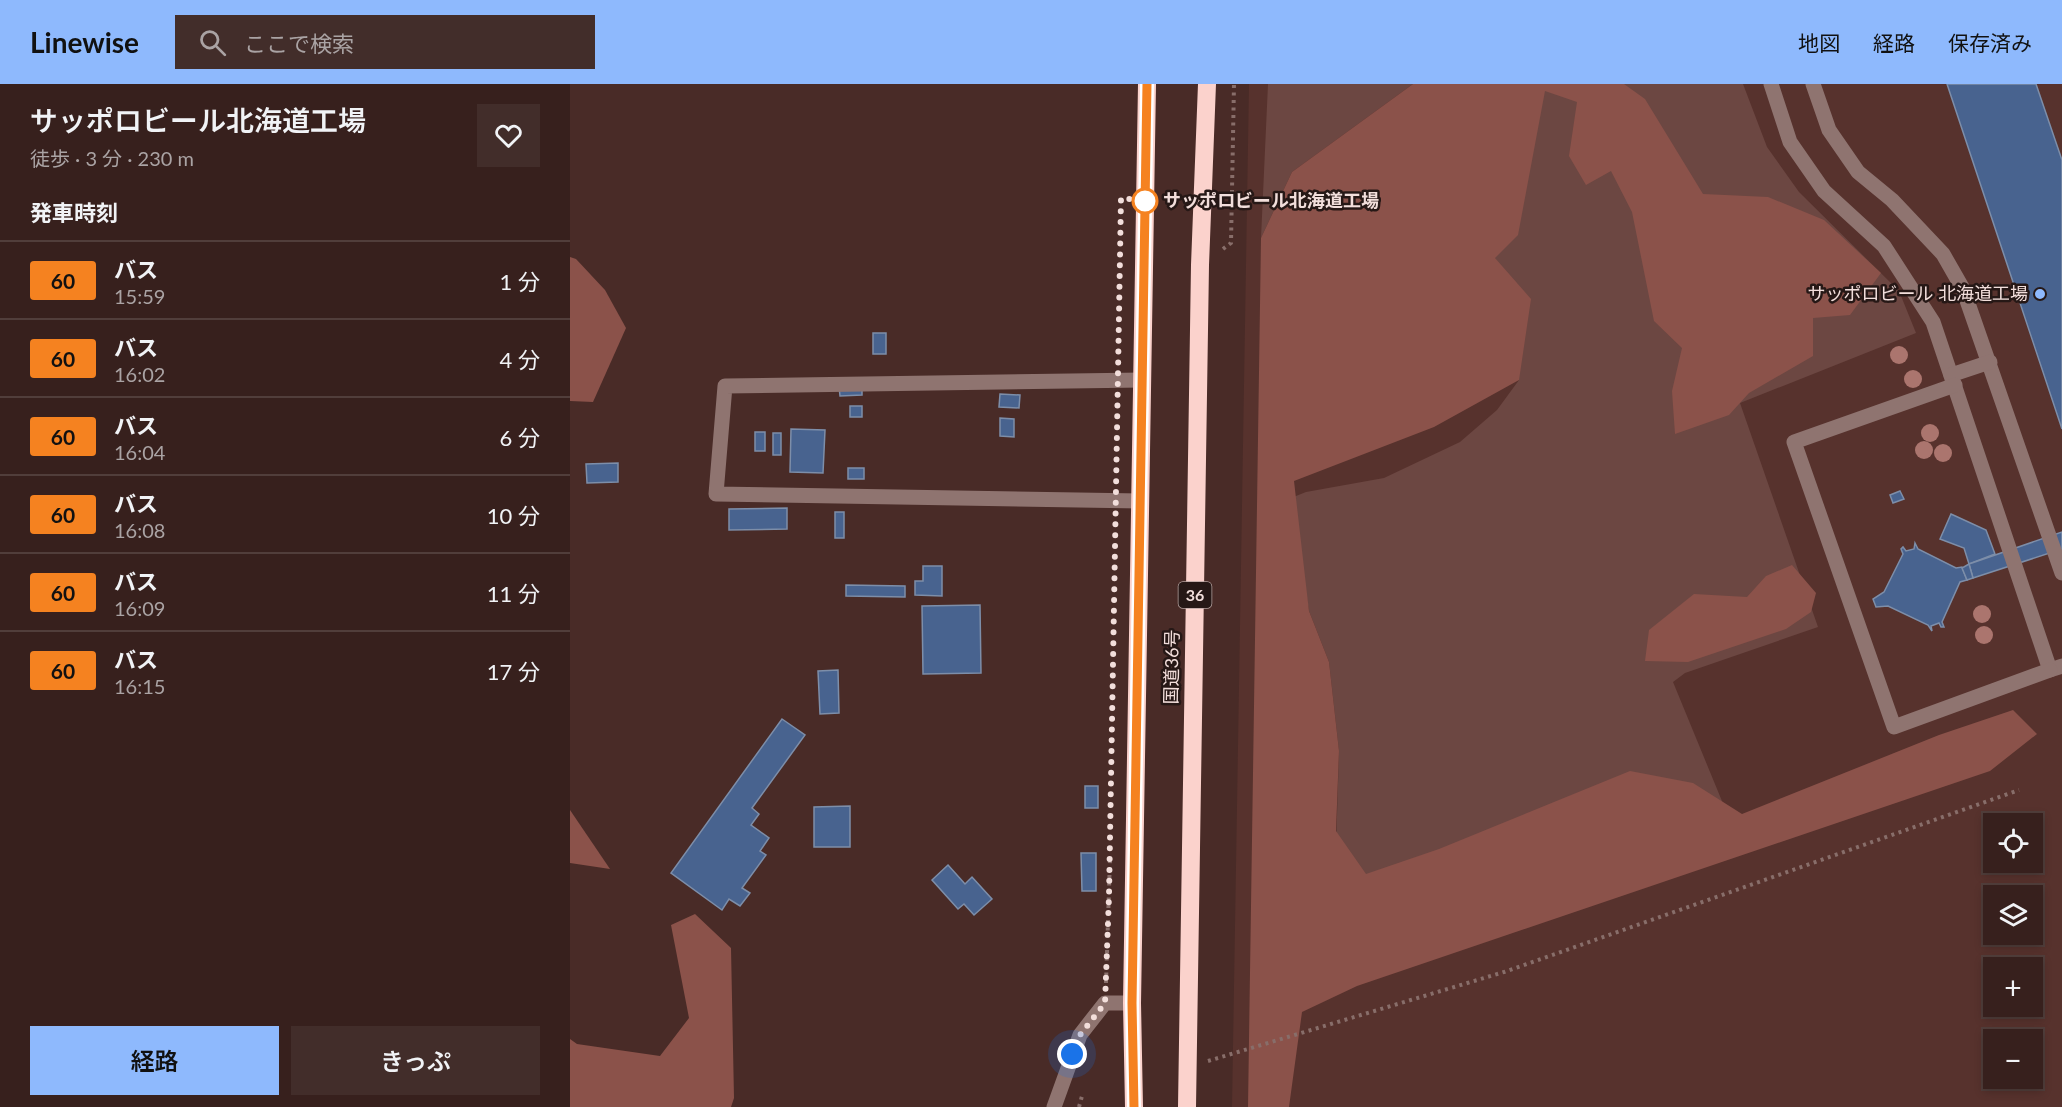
<!DOCTYPE html>
<html lang="ja">
<meta charset="utf-8">
<style>
:root{--surface:#37201d;--page:#422d2a;--text:#f1f3f6;--muted:#aaa3a4;--line:#513e3b;--accent:#8eb9fd}
body{margin:0;font-family:Lato,"Noto Sans JP",sans-serif;background:var(--page);color:var(--text);height:100vh;display:flex;flex-direction:column;font-size:22px;white-space:nowrap}
*{box-sizing:border-box;margin:0}
p{font-size:20px;color:var(--muted)}
.icon{flex:none;width:33px;height:33px;fill:none;stroke:currentColor;stroke-width:2;stroke-linecap:round;stroke-linejoin:round}
.map{position:relative;flex:1;overflow:hidden}
.sheet{display:flex;flex-direction:column;background:var(--surface);width:570px}
.sheet>*{flex:none}
.badge{padding:0 12px;border-radius:4px;font-size:21px;line-height:39px}
.fabs{position:absolute;left:1413px;top:729px;display:grid;gap:12px}
.fabs a{display:grid;place-items:center;width:60px;height:60px;border-radius:0px;background:var(--surface);box-shadow:0 3px 9px #0003,0 0 0 2px var(--line);font-size:30px}
.you{position:absolute;width:30px;height:30px;margin:-15px;border:4px solid #fff;border-radius:50%;background:#1a73e8;box-shadow:0 0 0 9px #1a73e833}
.map>.badge{position:absolute;translate:-50% -50%;box-shadow:0 0 0 3px #fff}
h2{padding:0 30px;font-size:22px;line-height:54px}
.round{display:grid;place-items:center;flex:none;width:63px;height:63px;border-radius:0px;background:var(--page)}
.head{display:flex;align-items:center;justify-content:space-between;height:102px;padding:0 30px}
h1{font-size:28px;font-weight:600;line-height:45px}
.primary-button{display:flex;gap:12px;margin-top:auto;padding:12px 30px}
.primary-button a{flex:1;height:69px;border-radius:0px;background:var(--accent);color:#111;font-size:24px;font-weight:600;line-height:69px;text-align:center}
.primary-button a+a{background:var(--page);color:var(--text)}
ul{padding:0;list-style:none}
li{display:flex;align-items:center;gap:18px;height:78px;padding:0 30px;border-top:2px solid var(--line)}
li div{flex:1}
li b{display:block;font-size:22px}
li em{font-style:normal}
li .badge{min-width:66px;font-weight:700;text-align:center}
header{display:flex;align-items:center;gap:36px;box-sizing:border-box;height:84px;padding:0 30px;background:var(--accent);color:#111}
header strong{font-size:28px}
nav{display:flex;gap:33px;margin-inline-start:auto;font-size:21px}
.search{width:420px;height:54px;background:var(--page);display:flex;align-items:center;gap:15px;box-sizing:border-box;padding:0 21px;border-radius:0px;color:var(--muted);font-size:22px}
main{display:flex;flex:1;min-height:0}
.map>svg:first-child{display:block}
.built{fill:#57322d;fill-rule:evenodd}
.green{fill:#6c4742}
.forest{fill:#8b524a}
.building{fill:#48638f;stroke:#7d8ea9;stroke-width:1.5}
.lines{fill:none;stroke-linecap:round;stroke-linejoin:round}
.path{stroke:#886e6a;stroke-width:4;stroke-dasharray:3 4.5;stroke-linecap:butt}
.minor{stroke:#8f7470;stroke-width:15}
.highway{stroke:#fbd2cc;stroke-width:18}
.tree{fill:#ab756e}
.line-casing{stroke:#fff;stroke-width:14}
.line{stroke:#f58220;stroke-width:9}
.walk{stroke:#f2dedb;stroke-width:6;stroke-dasharray:0 10.8}
.stop-dot{fill:#fff;stroke:#f58220;stroke-width:3}
.poi-dot{fill:#8eb9fd;stroke:#261816;stroke-width:2}
.labels{text-anchor:middle;stroke-width:5;stroke-linejoin:round;paint-order:stroke}
.shield{fill:#261816;stroke:#b5a3a0;stroke-width:1.5}
.shield-label{font-size:16px;font-weight:bold;fill:#f2dedb}
.stop-label{font-size:18px;font-weight:bold;fill:#f2dedb;stroke:#261816;text-anchor:start}
.poi-label{font-size:18px;fill:#f2dedb;stroke:#261816;text-anchor:end}
.street-label{font-size:18px;fill:#f2dedb;stroke:#261816}
</style>
<header>
<strong>Linewise</strong>
<div class="search"><svg class="icon" aria-label="search" viewBox="0 0 24 24"><circle cx="10" cy="10" r="6"/><path d="M15 15l6 6"/></svg>ここで検索</div>
<nav><a>地図</a><a>経路</a><a>保存済み</a></nav>
</header>
<main>
<section class="sheet">
<div class="head"><div><h1>サッポロビール北海道工場</h1><p>徒歩 · 3 分 · 230 m</p></div><a class="round"><svg class="icon" aria-label="heart" viewBox="0 0 24 24"><path d="M12 20l-8-8c-3-5 5-10 8-4 3-6 11-1 8 4z"/></svg></a></div>
<h2>発車時刻</h2>
<ul>
<li><span class="badge" style="background:#f58220;color:#111">60</span><div><b>バス</b><p>15:59</p></div><em>1 分</em></li>
<li><span class="badge" style="background:#f58220;color:#111">60</span><div><b>バス</b><p>16:02</p></div><em>4 分</em></li>
<li><span class="badge" style="background:#f58220;color:#111">60</span><div><b>バス</b><p>16:04</p></div><em>6 分</em></li>
<li><span class="badge" style="background:#f58220;color:#111">60</span><div><b>バス</b><p>16:08</p></div><em>10 分</em></li>
<li><span class="badge" style="background:#f58220;color:#111">60</span><div><b>バス</b><p>16:09</p></div><em>11 分</em></li>
<li><span class="badge" style="background:#f58220;color:#111">60</span><div><b>バス</b><p>16:15</p></div><em>17 分</em></li>
</ul>
<div class="primary-button"><a>経路</a><a>きっぷ</a></div>
</section>
<div class="map">
<svg width="1492" height="1023" viewBox="0 0 1492 1023">
<rect width="100%" height="100%" fill="#492b27"/>
<!-- built -->
<path class="built" d="M 679,0 L 1492,0 L 1492,1023 L 662,1023 ZM 1424,740 L 1462,740 L 1462,778 L 1424,778 ZM 1424,812 L 1462,812 L 1462,850 L 1424,850 ZM 1424,884 L 1462,884 L 1462,922 L 1424,922 ZM 1424,956 L 1462,956 L 1462,994 L 1424,994 Z"/>
<!-- green -->
<g class="green">
<polygon points="698,0 843,0 722,88 691,154"/>
<polygon points="874,0 1173,0 1197,63 1229,108 1329,207 1346,249 1170,319 1248,543 1115,589 1103,598 1161,739 785,797 766,765 769,667 759,578 739,527 721,414 736,408 814,394 890,358 927,326 949,296 925,174"/>
</g>
<!-- forest -->
<g class="forest">
<polygon points="843,0 1054,0 1075,15 1133,110 1198,113 1254,136 1311,189 1280,231 1243,234 1243,272 1179,309 1159,331 1105,350 1102,307 1112,264 1084,237 1062,128 1041,87 1016,101 999,72 1007,18 975,7 948,151 925,174 961,215 949,296 864,343 724,397 739,527 759,578 769,667 766,747 796,790 869,765 1060,687 1123,699 1172,730 1369,651 1443,626 1467,650 1420,687 787,902 732,928 719,1023 678,1023 691,154 722,88"/>
<polygon points="0,173 6,175 35,206 56,244 23,318 0,317"/>
<polygon points="1222,481 1246,509 1241,528 1216,545 1118,578 1075,577 1079,546 1124,510 1177,513 1196,492"/>
<polygon points="0,726 40,785 0,779"/>
<polygon points="125,830 161,864 164,1014 161,1023 0,1023 0,955 7,960 90,972 119,934 101,841"/>
</g>
<!-- building -->
<g class="building">
<polygon points="1377,0 1466,0 1492,76 1492,345"/>
<rect x="303" y="249" width="13" height="21"/>
<polygon points="292,301 292,311 270,312 269,302"/>
<polygon points="430,310 450,311 449,324 429,323"/>
<rect x="280" y="322" width="12" height="11"/>
<polygon points="430,334 444,335 444,353 430,352"/>
<polygon points="221,345 255,346 253,389 220,388"/>
<rect x="185" y="348" width="10" height="19"/>
<rect x="203" y="349" width="8" height="22"/>
<polygon points="48,379 48,398 17,399 16,380"/>
<rect x="278" y="384" width="16" height="11"/>
<polygon points="1330,407 1334,415 1323,419 1320,411"/>
<polygon points="217,424 217,445 159,446 159,425"/>
<rect x="265" y="428" width="9" height="26"/>
<polygon points="1381,430 1416,446 1425,470 1399,480 1394,464 1370,455"/>
<polygon points="1492,448 1492,465 1403,494 1399,480"/>
<polygon points="1345,459 1348,465 1386,484 1392,483 1397,496 1390,498 1372,538 1374,543 1371,543 1369,539 1361,542 1362,547 1358,541 1318,522 1306,523 1303,515 1314,508 1333,470 1331,465 1333,463 1336,467 1344,465"/>
<polygon points="1399,480 1403,494 1397,496 1392,484"/>
<polygon points="353,482 372,482 372,512 345,511 345,497 353,497"/>
<polygon points="276,501 335,502 335,513 276,512"/>
<polygon points="410,521 411,589 353,590 352,522"/>
<polygon points="268,586 269,629 250,630 248,587"/>
<polygon points="212,635 235,651 182,724 189,730 181,741 199,754 190,767 196,771 172,804 180,809 170,822 159,815 152,826 101,789"/>
<rect x="515" y="702" width="13" height="22"/>
<polygon points="280,722 280,763 244,763 244,723"/>
<polygon points="511,769 526,769 526,807 512,807"/>
<polygon points="378,781 395,800 402,793 422,815 404,831 394,820 388,825 362,796"/>
</g>
<g class="lines">
<!-- path -->
<g class="path">
<polyline points="653,165 661,159 664,0"/>
<polyline points="536,899 540,775"/>
<polyline points="638,977 934,888 1449,706"/>
<polyline points="509,1023 512,1012"/>
</g>
<!-- minor -->
<g class="minor">
<polyline points="1201,0 1220,58 1254,107 1314,162 1363,238 1480,586 1492,582"/>
<polyline points="1243,0 1259,46 1288,88 1322,116 1373,170 1393,205 1492,489"/>
<polyline points="1381,291 1420,278"/>
<polyline points="1385,301 1224,358 1324,643 1480,586"/>
<polyline points="571,417 146,410 155,302 572,296"/>
<polyline points="484,1023 510,951 535,919 562,919"/>
</g>
<!-- highway -->
<g class="highway">
<polyline points="564,1023 562,919 577,0"/>
<polyline points="617,1023 630,181 637,0"/>
</g>
</g>
<!-- trees -->
<g class="tree">
<circle cx="1329" cy="271" r="9"/>
<circle cx="1343" cy="295" r="9"/>
<circle cx="1360" cy="349" r="9"/>
<circle cx="1354" cy="366" r="9"/>
<circle cx="1373" cy="369" r="9"/>
<circle cx="1412" cy="530" r="9"/>
<circle cx="1414" cy="551" r="9"/>
</g>
<g class="lines">
<!-- line casing -->
<g class="line-casing">
<polyline id="line" points="564,1023 562,919 577,0"/>
</g>
<!-- line -->
<use href="#line" class="line"/>
<!-- walk -->
<polyline class="walk" points="502,970 510,951 535,919 539,812 551,114 575,117"/>
</g>
<!-- markers -->
<circle class="stop-dot" cx="575" cy="117" r="12"/>
<circle class="poi-dot" cx="1470" cy="210" r="6"/>
<g class="labels">
<!-- shield labels -->
<rect class="shield" x="608.5" y="498" width="33" height="26" rx="4.5"/>
<g class="shield-label">
<text x="625" y="517">36</text>
</g>
<!-- stop labels -->
<g class="stop-label">
<text x="593" y="123">サッポロビール北海道工場</text>
</g>
<!-- poi labels -->
<g class="poi-label">
<text x="1458" y="216">サッポロビール 北海道工場</text>
</g>
<!-- street labels -->
<g class="street-label">
<text transform="translate(602 583) rotate(-89)" y="6">国道36号</text>
</g>
</g>
</svg>
<div class="fabs">
<a><svg class="icon" aria-label="locate" viewBox="0 0 24 24"><circle cx="12" cy="12" r="6"/><path d="M12 2v4M12 18v4M2 12h4M18 12h4"/></svg></a>
<a><svg class="icon" aria-label="layers" viewBox="0 0 24 24"><path d="M12 4l9 5-9 5-9-5zM3 14l9 5 9-5"/></svg></a>
<a>+</a>
<a>−</a>
</div>
<div class="you" style="left:502px;top:970px"></div>
</div>
</main>
